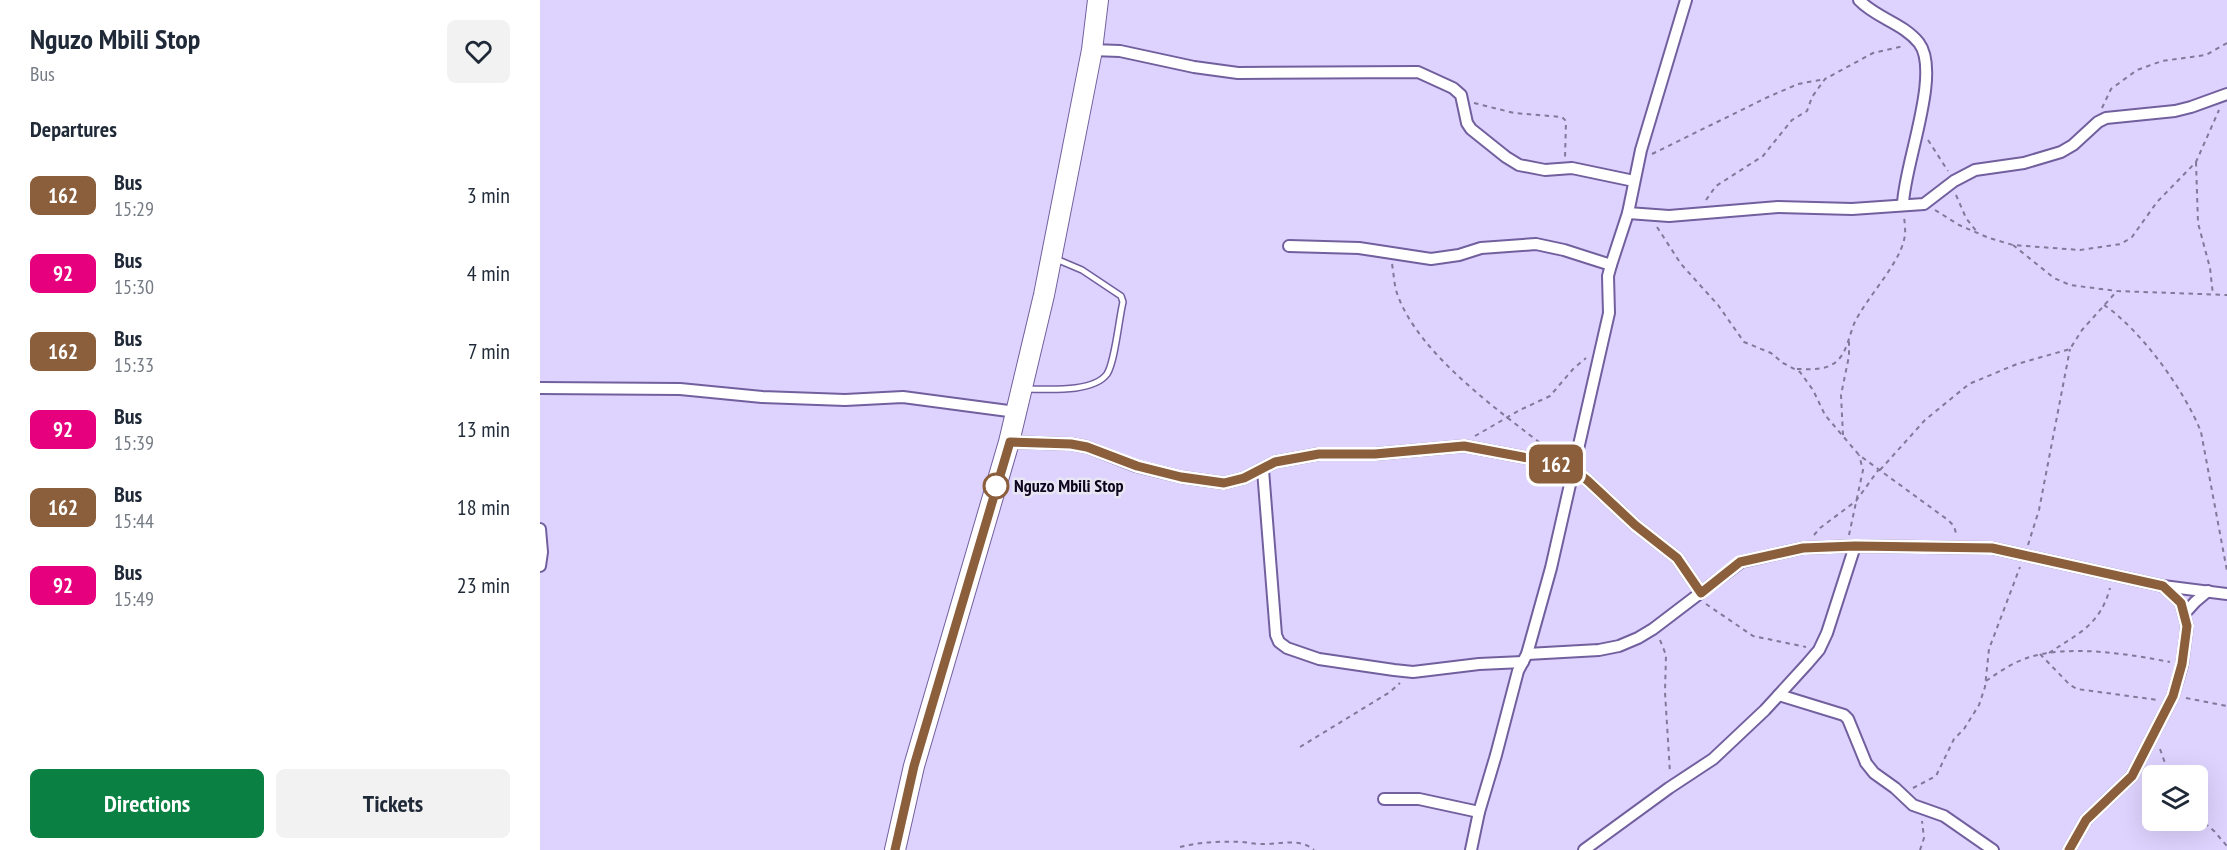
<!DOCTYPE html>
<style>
:root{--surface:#fff;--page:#f2f2f3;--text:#1f2937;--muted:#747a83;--accent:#0b8043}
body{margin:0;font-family:"PT Sans Narrow",sans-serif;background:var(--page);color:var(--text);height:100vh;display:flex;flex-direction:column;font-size:22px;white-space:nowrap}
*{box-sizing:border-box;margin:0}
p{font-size:20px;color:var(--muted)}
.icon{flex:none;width:33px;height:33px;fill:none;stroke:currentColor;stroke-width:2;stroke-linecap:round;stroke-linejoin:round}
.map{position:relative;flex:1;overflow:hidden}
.details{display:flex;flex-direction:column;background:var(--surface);width:540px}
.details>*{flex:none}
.badge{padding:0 12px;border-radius:9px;font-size:21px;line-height:39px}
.tools{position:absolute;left:1602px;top:765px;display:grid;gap:12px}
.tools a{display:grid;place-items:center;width:66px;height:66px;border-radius:9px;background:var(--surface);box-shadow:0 6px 24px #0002;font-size:30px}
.map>.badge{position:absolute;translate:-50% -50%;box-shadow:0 0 0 3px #fff}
h2{padding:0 30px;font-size:22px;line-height:54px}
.round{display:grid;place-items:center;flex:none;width:63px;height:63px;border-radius:9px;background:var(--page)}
.overview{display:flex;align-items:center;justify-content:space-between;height:102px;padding:0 30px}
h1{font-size:28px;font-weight:600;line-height:45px}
.button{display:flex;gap:12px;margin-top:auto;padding:12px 30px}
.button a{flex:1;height:69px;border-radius:9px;background:var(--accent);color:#fff;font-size:24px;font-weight:600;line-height:69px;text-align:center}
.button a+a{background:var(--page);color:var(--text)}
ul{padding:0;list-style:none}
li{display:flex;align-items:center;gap:18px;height:78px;padding:0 30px}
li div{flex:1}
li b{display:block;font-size:22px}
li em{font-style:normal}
li .badge{min-width:66px;font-weight:700;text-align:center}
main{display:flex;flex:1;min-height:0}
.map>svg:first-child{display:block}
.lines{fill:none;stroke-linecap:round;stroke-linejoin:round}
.lane-casing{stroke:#725f9e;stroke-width:8}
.street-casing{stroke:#725f9e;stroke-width:14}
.highway-casing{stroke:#725f9e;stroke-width:22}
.path{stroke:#82789a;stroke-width:2;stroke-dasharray:4.5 4.5;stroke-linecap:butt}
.lane{stroke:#fff;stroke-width:5}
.street{stroke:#fff;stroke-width:10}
.highway{stroke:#fff;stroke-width:20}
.line-casing{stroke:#fff;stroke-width:14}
.line{stroke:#8b5e3c;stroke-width:9}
.stop-dot{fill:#fff;stroke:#8b5e3c;stroke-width:3}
.labels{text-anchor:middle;stroke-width:5;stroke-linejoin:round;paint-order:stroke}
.stop-label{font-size:18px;font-weight:bold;fill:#0e061e;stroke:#e9e6f4;text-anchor:start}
</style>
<main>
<section class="details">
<div class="overview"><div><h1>Nguzo Mbili Stop</h1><p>Bus</p></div><a class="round"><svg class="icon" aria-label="heart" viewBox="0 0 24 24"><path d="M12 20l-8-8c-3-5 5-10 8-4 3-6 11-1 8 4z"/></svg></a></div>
<h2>Departures</h2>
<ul>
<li><span class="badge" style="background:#8b5e3c;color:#fff">162</span><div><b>Bus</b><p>15:29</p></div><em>3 min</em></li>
<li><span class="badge" style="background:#e6007e;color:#fff">92</span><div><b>Bus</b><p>15:30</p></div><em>4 min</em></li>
<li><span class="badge" style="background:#8b5e3c;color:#fff">162</span><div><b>Bus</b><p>15:33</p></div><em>7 min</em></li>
<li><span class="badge" style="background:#e6007e;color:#fff">92</span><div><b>Bus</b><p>15:39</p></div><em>13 min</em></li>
<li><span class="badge" style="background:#8b5e3c;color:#fff">162</span><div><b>Bus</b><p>15:44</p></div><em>18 min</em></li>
<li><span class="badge" style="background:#e6007e;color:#fff">92</span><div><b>Bus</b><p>15:49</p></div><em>23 min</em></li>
</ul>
<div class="button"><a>Directions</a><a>Tickets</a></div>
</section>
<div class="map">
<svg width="1687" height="850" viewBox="0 0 1687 850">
<rect width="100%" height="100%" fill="#ded3fe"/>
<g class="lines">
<!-- lane casing -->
<g class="lane-casing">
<path id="lane" d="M 487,389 C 507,389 553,393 567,374 C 575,362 579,318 583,302 L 581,296 L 542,270 L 516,259"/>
</g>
<!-- street casing -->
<g class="street-casing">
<g id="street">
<path d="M 1319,0 C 1336,18 1363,23 1379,43 C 1402,73 1363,168 1363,205"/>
<polyline points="552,50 580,51 654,67 698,73 878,72 913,88 921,95 927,123 931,129 966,157 979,165 1005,170 1032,168 1094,181"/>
<polyline points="1088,213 1129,216 1238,207 1312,209 1384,204 1414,181 1435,170 1484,163 1521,152 1533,145 1558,122 1566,118 1635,111 1651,107 1687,94"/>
<polyline points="749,246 819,248 891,259 919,255 941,248 996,244 1024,250 1071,265"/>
<polyline points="0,388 140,389 222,397 305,400 363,397 476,412"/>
<polyline points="469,442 531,444 547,447 596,466 641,477 684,483 704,478 735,462 779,454 835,454 924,446 1009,462 1032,468 1048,481 1095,525 1137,558 1161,593"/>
<polyline points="723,470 736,635 739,642 747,648 779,659 854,670 873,672 939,664 983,662"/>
<polyline points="0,529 2,552 0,566"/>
<polyline points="1645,613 1655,602 1668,591"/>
<polyline points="987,654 1059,650 1079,646 1098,638 1113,629 1201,562 1263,548 1315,546 1452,548 1623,586 1687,594"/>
<polyline points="1239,695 1304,715 1308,719 1326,763 1334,773 1355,788 1373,805 1404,816 1453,850"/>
<polyline points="844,799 879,799 939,812"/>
<polyline points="931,850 939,812 956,755 978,671 987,654 1011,568 1069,313 1068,276 1071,265 1088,213 1101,150 1146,0"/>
<polyline points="1044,850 1129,788 1173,759 1225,710 1267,664 1279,650 1287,633 1315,546"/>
<polyline points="1529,850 1546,820 1592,776 1633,696 1642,665 1647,626 1641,603 1623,586"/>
</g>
</g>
<!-- highway casing -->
<g class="highway-casing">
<polyline id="highway" points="355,850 374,766 469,442 504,295 552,50 558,0"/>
</g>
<!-- path -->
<g class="path">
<polyline points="934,103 974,113 1022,117 1026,121 1025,158"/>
<polyline points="1562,108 1571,89 1597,70 1622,61 1666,55 1687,43"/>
<polyline points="1388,140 1408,171"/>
<polyline points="1112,154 1228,97 1258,84 1285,79"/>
<polyline points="1656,162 1658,223 1670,268 1673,295"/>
<polyline points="1416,195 1426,218 1437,232"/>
<polyline points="1166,200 1176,186 1223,156 1252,120 1267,111 1272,97 1285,79 1333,53 1364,46"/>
<polyline points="1395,210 1419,225 1449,238 1473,245 1540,250 1581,244 1592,237 1617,202 1656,162 1679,110"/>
<polyline points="1117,227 1141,264 1178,305 1204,342 1231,353 1243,363 1260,372 1273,390 1285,415 1319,455 1408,520 1414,526 1417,537"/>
<polyline points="1473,245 1514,278 1530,285 1577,291 1687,295"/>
<path d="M 852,264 C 854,275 854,286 858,296 C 880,355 959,411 1008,449"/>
<path d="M 1564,305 C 1601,330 1645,391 1661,432 L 1687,571"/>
<path d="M 1257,369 C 1271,369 1286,371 1297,361 C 1307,352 1309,336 1314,324 C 1326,298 1358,266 1364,240 C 1366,233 1365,225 1364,217"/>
<polyline points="1303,435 1301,395 1309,356 1309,340"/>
<polyline points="935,436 980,410 1010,396 1034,368 1046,358"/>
<polyline points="1340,470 1385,420 1429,384 1477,364 1530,349 1542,330 1577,291"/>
<polyline points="1274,535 1280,528 1316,501 1339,469"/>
<polyline points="1309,535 1323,470 1319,455"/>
<polyline points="1488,545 1499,510 1530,349"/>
<polyline points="1166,604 1213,636 1266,647"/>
<polyline points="1120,640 1126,655 1125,692 1130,773"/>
<path d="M 1509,653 C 1539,633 1560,625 1570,588"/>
<polyline points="1500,654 1530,685 1537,689 1618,700"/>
<path d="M 1446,681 C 1459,672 1472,663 1487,658 C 1527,644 1589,654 1630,662"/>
<polyline points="1646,698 1687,706"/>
<polyline points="760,747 850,692 860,683"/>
<polyline points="1620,749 1625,763 1626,776"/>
<polyline points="1373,788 1396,776 1414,739 1424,729 1439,705 1445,687 1449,649 1480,567"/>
<polyline points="1658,817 1674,831 1687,846"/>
<path d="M 640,847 C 660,842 680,841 701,842 C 707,842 713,844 720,844 C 738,845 759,837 774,850"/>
<polyline points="1380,850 1384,838 1382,821"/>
</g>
<!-- lane -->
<use href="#lane" class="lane"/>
<!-- street -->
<use href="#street" class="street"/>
<!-- highway -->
<use href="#highway" class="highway"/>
</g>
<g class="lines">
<!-- line casing -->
<g class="line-casing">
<polyline id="line" points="355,850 374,766 470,442 531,444 547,447 597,466 641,477 684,483 704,478 735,462 779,454 835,454 924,446 1009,462 1032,468 1048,481 1095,525 1137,558 1161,593 1200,562 1263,548 1315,546 1452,548 1623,586 1641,603 1647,626 1642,664 1633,696 1592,776 1546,820 1529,850"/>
</g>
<!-- line -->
<use href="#line" class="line"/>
</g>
<!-- markers -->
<circle class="stop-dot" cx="456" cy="486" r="12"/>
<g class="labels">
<!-- stop labels -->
<g class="stop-label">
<text x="474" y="492">Nguzo Mbili Stop</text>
</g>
</g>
</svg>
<div class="tools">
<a><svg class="icon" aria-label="layers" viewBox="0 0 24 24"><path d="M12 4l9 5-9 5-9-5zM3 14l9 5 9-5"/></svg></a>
</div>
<b class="badge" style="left:1016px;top:464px;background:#8b5e3c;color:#fff">162</b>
</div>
</main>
